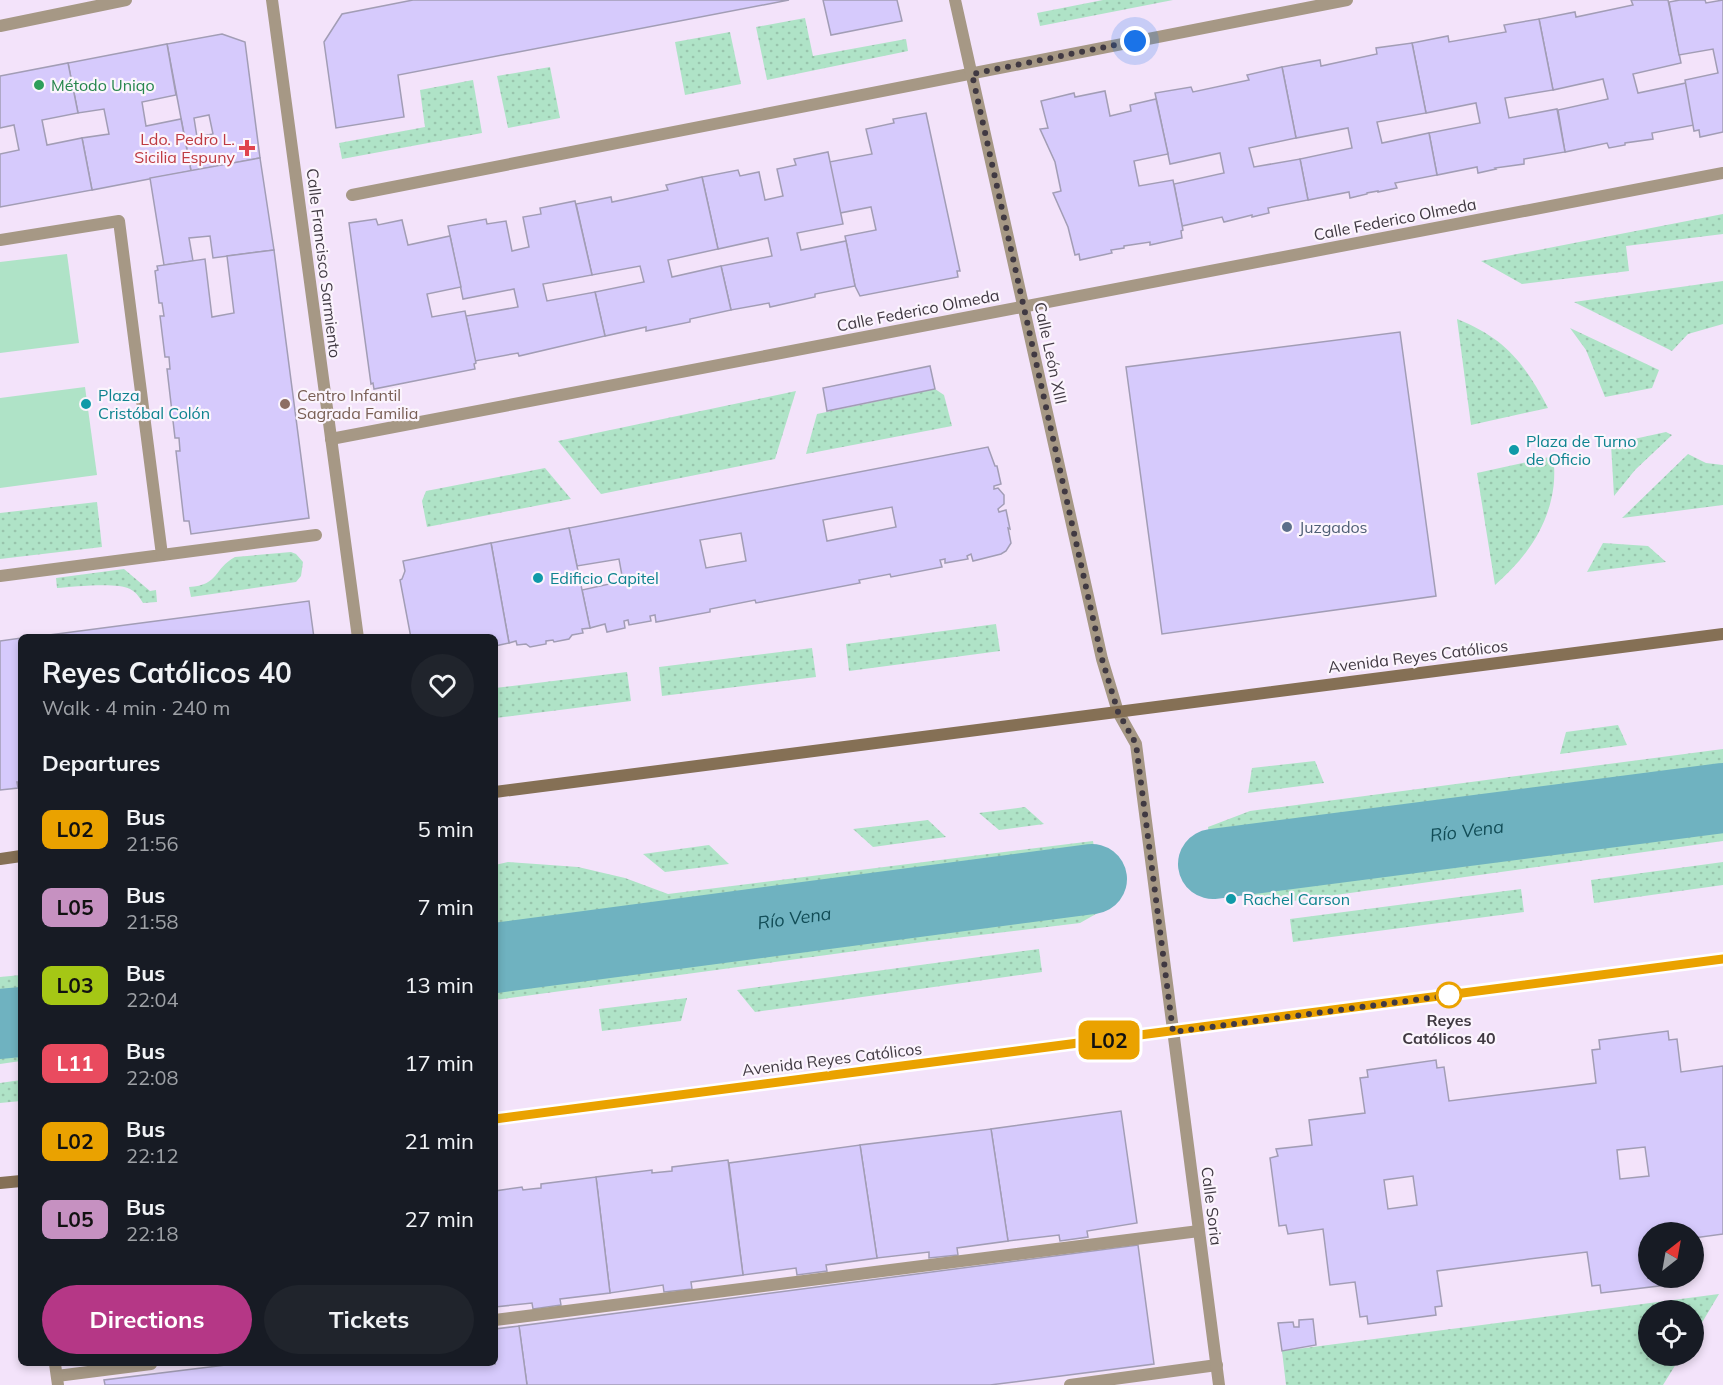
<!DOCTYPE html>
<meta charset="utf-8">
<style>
:root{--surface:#171b24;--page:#20242c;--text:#f1f3f6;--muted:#9ea1a6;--accent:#b53786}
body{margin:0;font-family:Mulish,sans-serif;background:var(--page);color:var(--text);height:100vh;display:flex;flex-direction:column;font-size:22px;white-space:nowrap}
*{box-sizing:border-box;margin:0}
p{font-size:20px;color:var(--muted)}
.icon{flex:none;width:33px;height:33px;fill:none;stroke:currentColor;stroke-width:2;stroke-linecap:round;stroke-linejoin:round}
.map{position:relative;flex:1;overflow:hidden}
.panel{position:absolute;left:18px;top:634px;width:480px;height:732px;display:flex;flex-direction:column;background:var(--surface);border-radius:9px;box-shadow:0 3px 9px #0003}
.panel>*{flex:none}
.badge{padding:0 12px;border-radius:9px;font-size:21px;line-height:39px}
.needle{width:39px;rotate:31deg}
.tools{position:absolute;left:1638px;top:1222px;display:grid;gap:12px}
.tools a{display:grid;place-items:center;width:66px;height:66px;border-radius:50%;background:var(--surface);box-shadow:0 3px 9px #0003;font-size:30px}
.you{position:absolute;width:30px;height:30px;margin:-15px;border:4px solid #fff;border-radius:50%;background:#1a73e8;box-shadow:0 0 0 9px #1a73e833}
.map>.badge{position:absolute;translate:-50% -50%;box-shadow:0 0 0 3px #fff}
h2{padding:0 24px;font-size:22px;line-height:54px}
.round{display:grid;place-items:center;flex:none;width:63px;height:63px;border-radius:32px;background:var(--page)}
.head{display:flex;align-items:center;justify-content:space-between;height:102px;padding:0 24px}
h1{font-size:28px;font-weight:700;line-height:45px}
.primary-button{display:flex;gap:12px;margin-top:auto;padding:12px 24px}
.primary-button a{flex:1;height:69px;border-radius:36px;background:var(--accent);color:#fff;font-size:24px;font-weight:700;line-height:69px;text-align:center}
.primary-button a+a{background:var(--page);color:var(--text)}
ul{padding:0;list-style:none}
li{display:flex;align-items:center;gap:18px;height:78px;padding:0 24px}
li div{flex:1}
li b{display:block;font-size:22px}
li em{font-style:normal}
li .badge{min-width:66px;font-weight:700;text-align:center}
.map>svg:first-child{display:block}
.green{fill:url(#green-dots)}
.pitch{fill:#afe3c7}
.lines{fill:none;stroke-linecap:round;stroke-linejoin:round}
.river{stroke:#6fb2c0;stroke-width:70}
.building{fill:#d6cafc;stroke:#a29db5;stroke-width:1.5;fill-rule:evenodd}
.lane{stroke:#a69885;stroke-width:12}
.street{stroke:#a69885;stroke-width:12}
.secondary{stroke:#857055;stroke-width:12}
.line-casing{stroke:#fff;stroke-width:14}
.line{stroke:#eaa200;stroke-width:9}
.walk{stroke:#403942;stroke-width:6;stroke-dasharray:0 10.8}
.leisure-dot{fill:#2e9e5b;stroke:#fbf4fd;stroke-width:2}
.health-dot{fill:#e0444e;stroke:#fbf4fd;stroke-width:2}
.culture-dot{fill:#0f9aa8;stroke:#fbf4fd;stroke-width:2}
.education-dot{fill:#8d6e63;stroke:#fbf4fd;stroke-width:2}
.service-dot{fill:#5c6f8a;stroke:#fbf4fd;stroke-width:2}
.stop-dot{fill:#fff;stroke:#eaa200;stroke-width:3}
.labels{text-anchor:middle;stroke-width:4.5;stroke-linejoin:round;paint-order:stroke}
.leisure-label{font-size:16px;fill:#27864d;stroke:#fbf4fd;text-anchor:start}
.health-label{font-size:16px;fill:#be3a42;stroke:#fbf4fd;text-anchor:end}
.street-label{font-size:16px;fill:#403942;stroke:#fbf4fd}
.culture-label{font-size:16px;fill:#0d838f;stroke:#fbf4fd;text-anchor:start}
.education-label{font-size:16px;fill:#785e54;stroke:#fbf4fd;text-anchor:start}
.service-label{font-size:16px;fill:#4e5e75;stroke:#fbf4fd;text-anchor:start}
.stop-label{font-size:16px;font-weight:bold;fill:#403942;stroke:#fbf4fd}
.water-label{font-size:18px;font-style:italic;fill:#124d57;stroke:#fbf4fd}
</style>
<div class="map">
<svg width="1723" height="1385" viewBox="0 0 1723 1385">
<defs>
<pattern id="green-dots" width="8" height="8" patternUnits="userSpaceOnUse" patternTransform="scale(1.5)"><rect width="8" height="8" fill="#afe3c7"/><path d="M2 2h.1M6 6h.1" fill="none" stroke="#98c4ac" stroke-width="1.8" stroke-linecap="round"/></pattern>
</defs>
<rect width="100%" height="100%" fill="#f3e3fa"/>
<!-- green -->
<g class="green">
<polygon points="1103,0 1173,0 1040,26 1037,13"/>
<polygon points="805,18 813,56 906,39 908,51 767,80 756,27"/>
<polygon points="730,32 741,84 685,95 675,42"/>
<polygon points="550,67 560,118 508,128 497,76"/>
<polygon points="473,80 482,133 342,159 339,143 425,127 420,90"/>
<polygon points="1723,214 1723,234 1626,246 1629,271 1522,284 1481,261"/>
<polygon points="1723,281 1723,324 1688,334 1672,351 1574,302"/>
<path d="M 1457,319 C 1505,338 1525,364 1548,408 L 1471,425 Z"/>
<polygon points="1570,328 1659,370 1652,388 1605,397 1586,350"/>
<polygon points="935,389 944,395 952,426 806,454 817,414"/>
<polygon points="796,391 775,459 601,494 558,441"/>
<polygon points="1666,432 1672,435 1635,470 1614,496 1611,444"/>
<polygon points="1688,454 1706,463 1723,465 1723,505 1622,518"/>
<path d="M 1554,456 C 1554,467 1555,479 1553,490 C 1547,529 1524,560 1495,585 L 1477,473 Z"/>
<polygon points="545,468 571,499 427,527 422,501 426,491"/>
<polygon points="97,502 102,547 0,559 0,513"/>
<polygon points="1603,543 1648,546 1666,562 1587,572"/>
<path d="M 291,552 L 296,554 L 303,562 L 301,576 L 296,582 L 191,597 L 189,587 C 220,585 213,569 235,557 Z"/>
<path d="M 124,569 L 150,591 L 156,590 L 157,602 L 143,603 C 139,597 137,593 130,589 C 116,582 74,587 57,588 L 56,578 Z"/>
<polygon points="996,624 1000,651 849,671 846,644"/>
<polygon points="812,648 816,677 662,696 659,667"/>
<polygon points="627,672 631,701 495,718 495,688"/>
<polygon points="1618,725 1627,745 1560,754 1566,732"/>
<polygon points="1723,749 1723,841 1271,904 1242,894 1217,898 1208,827 1250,811"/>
<polygon points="1315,761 1324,783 1248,793 1252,768"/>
<polygon points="1025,807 1044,824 999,830 979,813"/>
<polygon points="928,820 946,837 873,847 853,829"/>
<polygon points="1093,841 1103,910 1080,923 930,941 495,1000 495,865 508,862 578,867 625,878 668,894"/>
<polygon points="709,845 729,864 665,872 643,854"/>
<polygon points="1723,862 1723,885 1594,903 1591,880"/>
<polygon points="1521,889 1524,912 1293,942 1290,919"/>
<polygon points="1039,949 1042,972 755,1012 737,990"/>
<polygon points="21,975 21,1061 0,1064 0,977"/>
<polygon points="687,998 681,1021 602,1031 599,1009"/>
<polygon points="21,1080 21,1101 0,1103 0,1083"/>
<polygon points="1719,1294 1694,1336 1694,1311 1648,1311 1648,1356 1681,1356 1663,1385 1286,1385 1282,1351"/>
</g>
<!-- pitch -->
<g class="pitch">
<polygon points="67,254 79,343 0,353 0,262"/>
<polygon points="85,387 97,475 0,488 0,398"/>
</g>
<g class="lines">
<!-- river -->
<g class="river">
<path id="s1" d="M 1213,864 L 1723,798"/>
<path id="s2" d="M 495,958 L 1092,879"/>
<polyline points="0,1024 21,1022"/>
</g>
</g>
<!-- building -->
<g class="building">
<polygon points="413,0 789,0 398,75 404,117 336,128 324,42 342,14"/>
<polygon points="823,0 897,0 902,21 831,35"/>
<polygon points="1631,0 1668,0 1681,63 1633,74 1638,93 1686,83 1694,125 1652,133 1653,139 1625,143 1625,145 1609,148 1607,143 1565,152 1558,110 1608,99 1603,79 1553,90 1539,19 1575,12 1576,17 1633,5"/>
<polygon points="1680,0 1705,0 1706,3 1723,0 1723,132 1700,137 1699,130 1694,131 1685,80 1718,73 1713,49 1679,55 1669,2"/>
<polygon points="1539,19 1553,90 1505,98 1509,118 1557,109 1565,152 1524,159 1524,164 1495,168 1496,169 1478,173 1477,167 1437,175 1429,133 1480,123 1476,103 1426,113 1412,43 1448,36 1449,42 1506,32 1504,25"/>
<path d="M 222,34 L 245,42 L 260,158 L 191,171 L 167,44 ZM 209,115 L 213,134 L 197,137 L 194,118 Z"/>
<polygon points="1412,43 1426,113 1377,122 1382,143 1429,133 1437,175 1395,183 1397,188 1378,192 1378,191 1367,193 1367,194 1350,198 1349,192 1308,200 1300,159 1352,148 1348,128 1296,138 1282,67 1320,60 1321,66 1377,54 1376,48"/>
<polygon points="167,44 176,95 142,102 146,126 181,119 191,171 92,190 82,138 109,134 104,109 78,113 68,63"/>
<polygon points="68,63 78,113 42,120 47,145 82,138 92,190 0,207 0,154 19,150 14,125 0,128 0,76"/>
<polygon points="1282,67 1296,138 1249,148 1254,167 1300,159 1308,200 1268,208 1269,213 1252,217 1252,215 1224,222 1222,217 1182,226 1174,184 1224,173 1220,153 1170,164 1155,93 1191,87 1193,92 1249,80 1247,75"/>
<polygon points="1105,91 1110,116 1131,111 1130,105 1156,99 1168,154 1134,161 1139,186 1173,180 1183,230 1181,231 1182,238 1150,245 1150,242 1124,246 1124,248 1111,250 1112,253 1080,260 1079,254 1075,255 1068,227 1053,193 1061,191 1055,162 1040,129 1048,128 1041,101 1074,93 1075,97"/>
<polygon points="926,113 960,271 957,271 958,277 860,296 855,286 845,236 876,230 871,207 840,213 829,162 872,154 866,129 894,123 893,119"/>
<polygon points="828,152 843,224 797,233 801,250 846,241 855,286 815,294 815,297 770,307 769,303 731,310 721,266 772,256 768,238 718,249 702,177 738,170 740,176 759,172 765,200 783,196 777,169 796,165 794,159"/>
<polygon points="260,158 274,250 213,258 210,236 189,238 193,261 164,265 150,178"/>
<polygon points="702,177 718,249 668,260 672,277 721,266 731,310 690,319 690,322 646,331 646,327 605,336 595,292 644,282 640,266 592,275 576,204 611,197 612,202 668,190 666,185"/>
<polygon points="575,201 592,275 543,284 547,301 595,292 605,336 519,356 518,353 475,361 466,316 518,307 514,289 463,299 448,226 486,219 487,224 506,221 512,251 529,247 523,217 541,214 540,208"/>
<polygon points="376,219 378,225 402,220 408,245 450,236 461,287 427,294 432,317 465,311 476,363 474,364 475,369 374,389 373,383 371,384 349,223"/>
<polygon points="274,250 309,518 191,534 189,521 184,521 176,451 180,451 179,438 175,438 167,369 170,369 169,357 165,357 160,316 164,316 162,303 159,303 155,271 158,270 157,266 205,259 212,317 234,313 227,256"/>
<polygon points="1400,332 1436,596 1162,634 1126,367"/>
<polygon points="930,366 935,389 827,411 823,388"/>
<path d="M 988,447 L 995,466 L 997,466 L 1001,484 L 994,486 L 994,489 L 998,488 L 1004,495 L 1004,504 L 998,509 L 999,512 L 1006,510 L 1010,529 L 1008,528 L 1011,543 L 1006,551 L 1001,554 L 973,561 L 971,554 L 967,556 L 968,559 L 945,563 L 945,559 L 940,560 L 942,567 L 891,577 L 890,574 L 859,580 L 860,583 L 756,603 L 755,600 L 710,609 L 710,612 L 656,622 L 655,615 L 650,616 L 651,621 L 629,625 L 628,620 L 624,621 L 625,628 L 607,632 L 605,624 L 590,628 L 582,590 L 623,581 L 619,559 L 577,566 L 569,528 ZM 892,507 L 896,527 L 827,541 L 823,520 ZM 741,533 L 746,561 L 706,568 L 700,540 Z"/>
<polygon points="569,528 590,628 582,629 583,633 572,635 569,639 554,642 553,640 546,641 546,644 530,647 526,644 517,645 516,641 509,643 491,543"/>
<polygon points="491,543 509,643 495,646 495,638 411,638 400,580 402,579 405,571 403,561"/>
<polygon points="309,601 314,638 26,638"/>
<polygon points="21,638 21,782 17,782 18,788 0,790 0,641"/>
<path d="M 1668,1031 L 1669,1040 L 1677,1039 L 1681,1072 L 1723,1066 L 1723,1234 L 1694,1238 L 1694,1233 L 1648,1233 L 1648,1278 L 1666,1278 L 1667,1285 L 1601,1293 L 1600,1285 L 1592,1286 L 1587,1252 L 1529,1259 L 1437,1271 L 1442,1306 L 1435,1307 L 1436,1315 L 1368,1324 L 1367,1316 L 1360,1317 L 1355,1282 L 1330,1285 L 1323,1229 L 1288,1234 L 1286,1225 L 1279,1226 L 1270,1158 L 1278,1156 L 1276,1149 L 1312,1145 L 1309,1120 L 1365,1113 L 1360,1078 L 1368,1077 L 1367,1070 L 1436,1060 L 1437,1068 L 1444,1067 L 1449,1101 L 1596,1083 L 1592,1050 L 1600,1049 L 1599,1040 ZM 1645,1147 L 1649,1176 L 1620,1179 L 1617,1150 ZM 1413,1176 L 1417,1205 L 1388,1209 L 1384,1180 Z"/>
<polygon points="1121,1111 1137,1223 1087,1231 1088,1237 1060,1241 1059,1235 1008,1241 991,1129"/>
<polygon points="991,1129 1008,1241 957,1248 958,1255 929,1258 929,1252 877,1258 860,1145"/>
<polygon points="860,1145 877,1258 826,1265 827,1271 797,1275 796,1268 743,1275 729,1163"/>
<polygon points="728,1160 743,1275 691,1282 692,1289 664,1292 663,1285 610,1293 596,1177 652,1170 652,1173 672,1171 672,1167"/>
<polygon points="596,1177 610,1293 560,1299 561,1305 533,1309 532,1303 495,1307 495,1191 522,1187 523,1190 531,1189 541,1188 541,1184"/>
<polygon points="1138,1245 1154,1364 990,1385 527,1385 519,1326"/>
<polygon points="1313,1319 1316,1345 1282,1351 1278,1323 1293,1322 1294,1327 1299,1327 1299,1320"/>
<polygon points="519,1326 527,1385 105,1385 104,1380 234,1364 495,1364 495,1329"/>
</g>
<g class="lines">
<!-- lane -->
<g class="lane">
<polyline points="352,195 1347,0"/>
<polyline points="495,1320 1199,1231"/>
<polyline points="57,1376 151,1364"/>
<polyline points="1070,1385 1217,1365"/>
</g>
<!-- street -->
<g class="street">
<polyline points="272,0 358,638"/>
<polyline points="955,0 1102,659 1118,712 1136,744 1219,1385"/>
<polyline points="0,26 126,0"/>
<polyline points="0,240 119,221 162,555 0,576"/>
<polyline points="331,439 1723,173"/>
<polyline points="162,555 316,535"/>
<polyline points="55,1364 58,1385"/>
</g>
<!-- secondary -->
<g class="secondary">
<polyline points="495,792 1723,634"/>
<polyline points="0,859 21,856"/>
<polyline points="495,1119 1723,959"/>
<polyline points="0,1183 21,1181"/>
</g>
</g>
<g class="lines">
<!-- line casing -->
<g class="line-casing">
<polyline id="line" points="495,1119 1723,959"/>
</g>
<!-- line -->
<use href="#line" class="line"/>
<!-- walk -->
<polyline class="walk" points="1135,41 972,74 1102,659 1118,712 1136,744 1173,1032 1452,995 1449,995"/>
</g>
<!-- markers -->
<circle class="leisure-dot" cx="39" cy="85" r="6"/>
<path class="health-dot" d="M244 139h6v6h6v6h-6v6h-6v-6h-6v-6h6z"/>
<g class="culture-dot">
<circle cx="86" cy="404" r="6"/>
<circle cx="1514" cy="450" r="6"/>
<circle cx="538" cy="578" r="6"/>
<circle cx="1231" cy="899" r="6"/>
</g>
<circle class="education-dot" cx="285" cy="404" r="6"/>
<circle class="service-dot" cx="1287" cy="527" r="6"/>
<circle class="stop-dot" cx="1449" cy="995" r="12"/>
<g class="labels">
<!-- leisure labels -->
<g class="leisure-label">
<text x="51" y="91">Método Uniqo</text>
</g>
<!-- health labels -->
<g class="health-label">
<text x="235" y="145">Ldo. Pedro L.<tspan x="235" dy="18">Sicilia Espuny</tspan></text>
</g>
<!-- street labels -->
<g class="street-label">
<text transform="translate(1395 219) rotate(-11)" y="6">Calle Federico Olmeda</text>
<text transform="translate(324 263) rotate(83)" y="6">Calle Francisco Sarmiento</text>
<text transform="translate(918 310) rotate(-11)" y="6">Calle Federico Olmeda</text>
<text transform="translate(1051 353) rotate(78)" y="6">Calle León XIII</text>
<text transform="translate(1418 656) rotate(-7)" y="6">Avenida Reyes Católicos</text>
<text transform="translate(832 1059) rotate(-7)" y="6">Avenida Reyes Católicos</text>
<text transform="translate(1212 1206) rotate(83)" y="6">Calle Soria</text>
</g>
<!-- culture labels -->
<g class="culture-label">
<text x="98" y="401">Plaza<tspan x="98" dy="18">Cristóbal Colón</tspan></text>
<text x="1526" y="447">Plaza de Turno<tspan x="1526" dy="18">de Oficio</tspan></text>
<text x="550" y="584">Edificio Capitel</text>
<text x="1243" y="905">Rachel Carson</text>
</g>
<!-- education labels -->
<g class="education-label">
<text x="297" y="401">Centro Infantil<tspan x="297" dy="18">Sagrada Familia</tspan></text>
</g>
<!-- service labels -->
<g class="service-label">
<text x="1299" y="533">Juzgados</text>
</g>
<!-- stop labels -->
<g class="stop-label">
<text x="1449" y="1026">Reyes<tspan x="1449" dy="18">Católicos 40</tspan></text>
</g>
<!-- water labels -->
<g class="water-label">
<text dy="6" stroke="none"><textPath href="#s1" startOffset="256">Río Vena</textPath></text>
<text dy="6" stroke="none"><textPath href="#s2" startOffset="302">Río Vena</textPath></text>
</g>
</g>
</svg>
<div class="tools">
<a><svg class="needle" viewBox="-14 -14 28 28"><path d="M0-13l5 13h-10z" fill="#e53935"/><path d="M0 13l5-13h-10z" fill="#9ea1a6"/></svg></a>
<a><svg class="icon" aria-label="locate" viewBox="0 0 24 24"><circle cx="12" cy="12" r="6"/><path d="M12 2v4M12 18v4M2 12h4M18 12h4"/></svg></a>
</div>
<div class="you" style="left:1135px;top:41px"></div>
<b class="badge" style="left:1109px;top:1040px;background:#eaa200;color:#111">L02</b>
<section class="panel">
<div class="head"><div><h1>Reyes Católicos 40</h1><p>Walk · 4 min · 240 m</p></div><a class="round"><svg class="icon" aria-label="heart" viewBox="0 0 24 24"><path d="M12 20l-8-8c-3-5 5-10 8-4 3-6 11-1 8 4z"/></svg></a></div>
<h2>Departures</h2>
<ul>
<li><span class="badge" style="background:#eaa200;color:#111">L02</span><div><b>Bus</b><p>21:56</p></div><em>5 min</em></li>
<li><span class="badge" style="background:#c691c1;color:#111">L05</span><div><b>Bus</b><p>21:58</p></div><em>7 min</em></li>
<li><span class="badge" style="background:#a5c715;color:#111">L03</span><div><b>Bus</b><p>22:04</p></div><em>13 min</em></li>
<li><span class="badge" style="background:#e94b5f;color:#fff">L11</span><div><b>Bus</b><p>22:08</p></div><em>17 min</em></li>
<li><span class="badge" style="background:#eaa200;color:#111">L02</span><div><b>Bus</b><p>22:12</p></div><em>21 min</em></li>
<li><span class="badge" style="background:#c691c1;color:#111">L05</span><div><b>Bus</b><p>22:18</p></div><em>27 min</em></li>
</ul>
<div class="primary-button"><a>Directions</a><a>Tickets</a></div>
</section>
</div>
